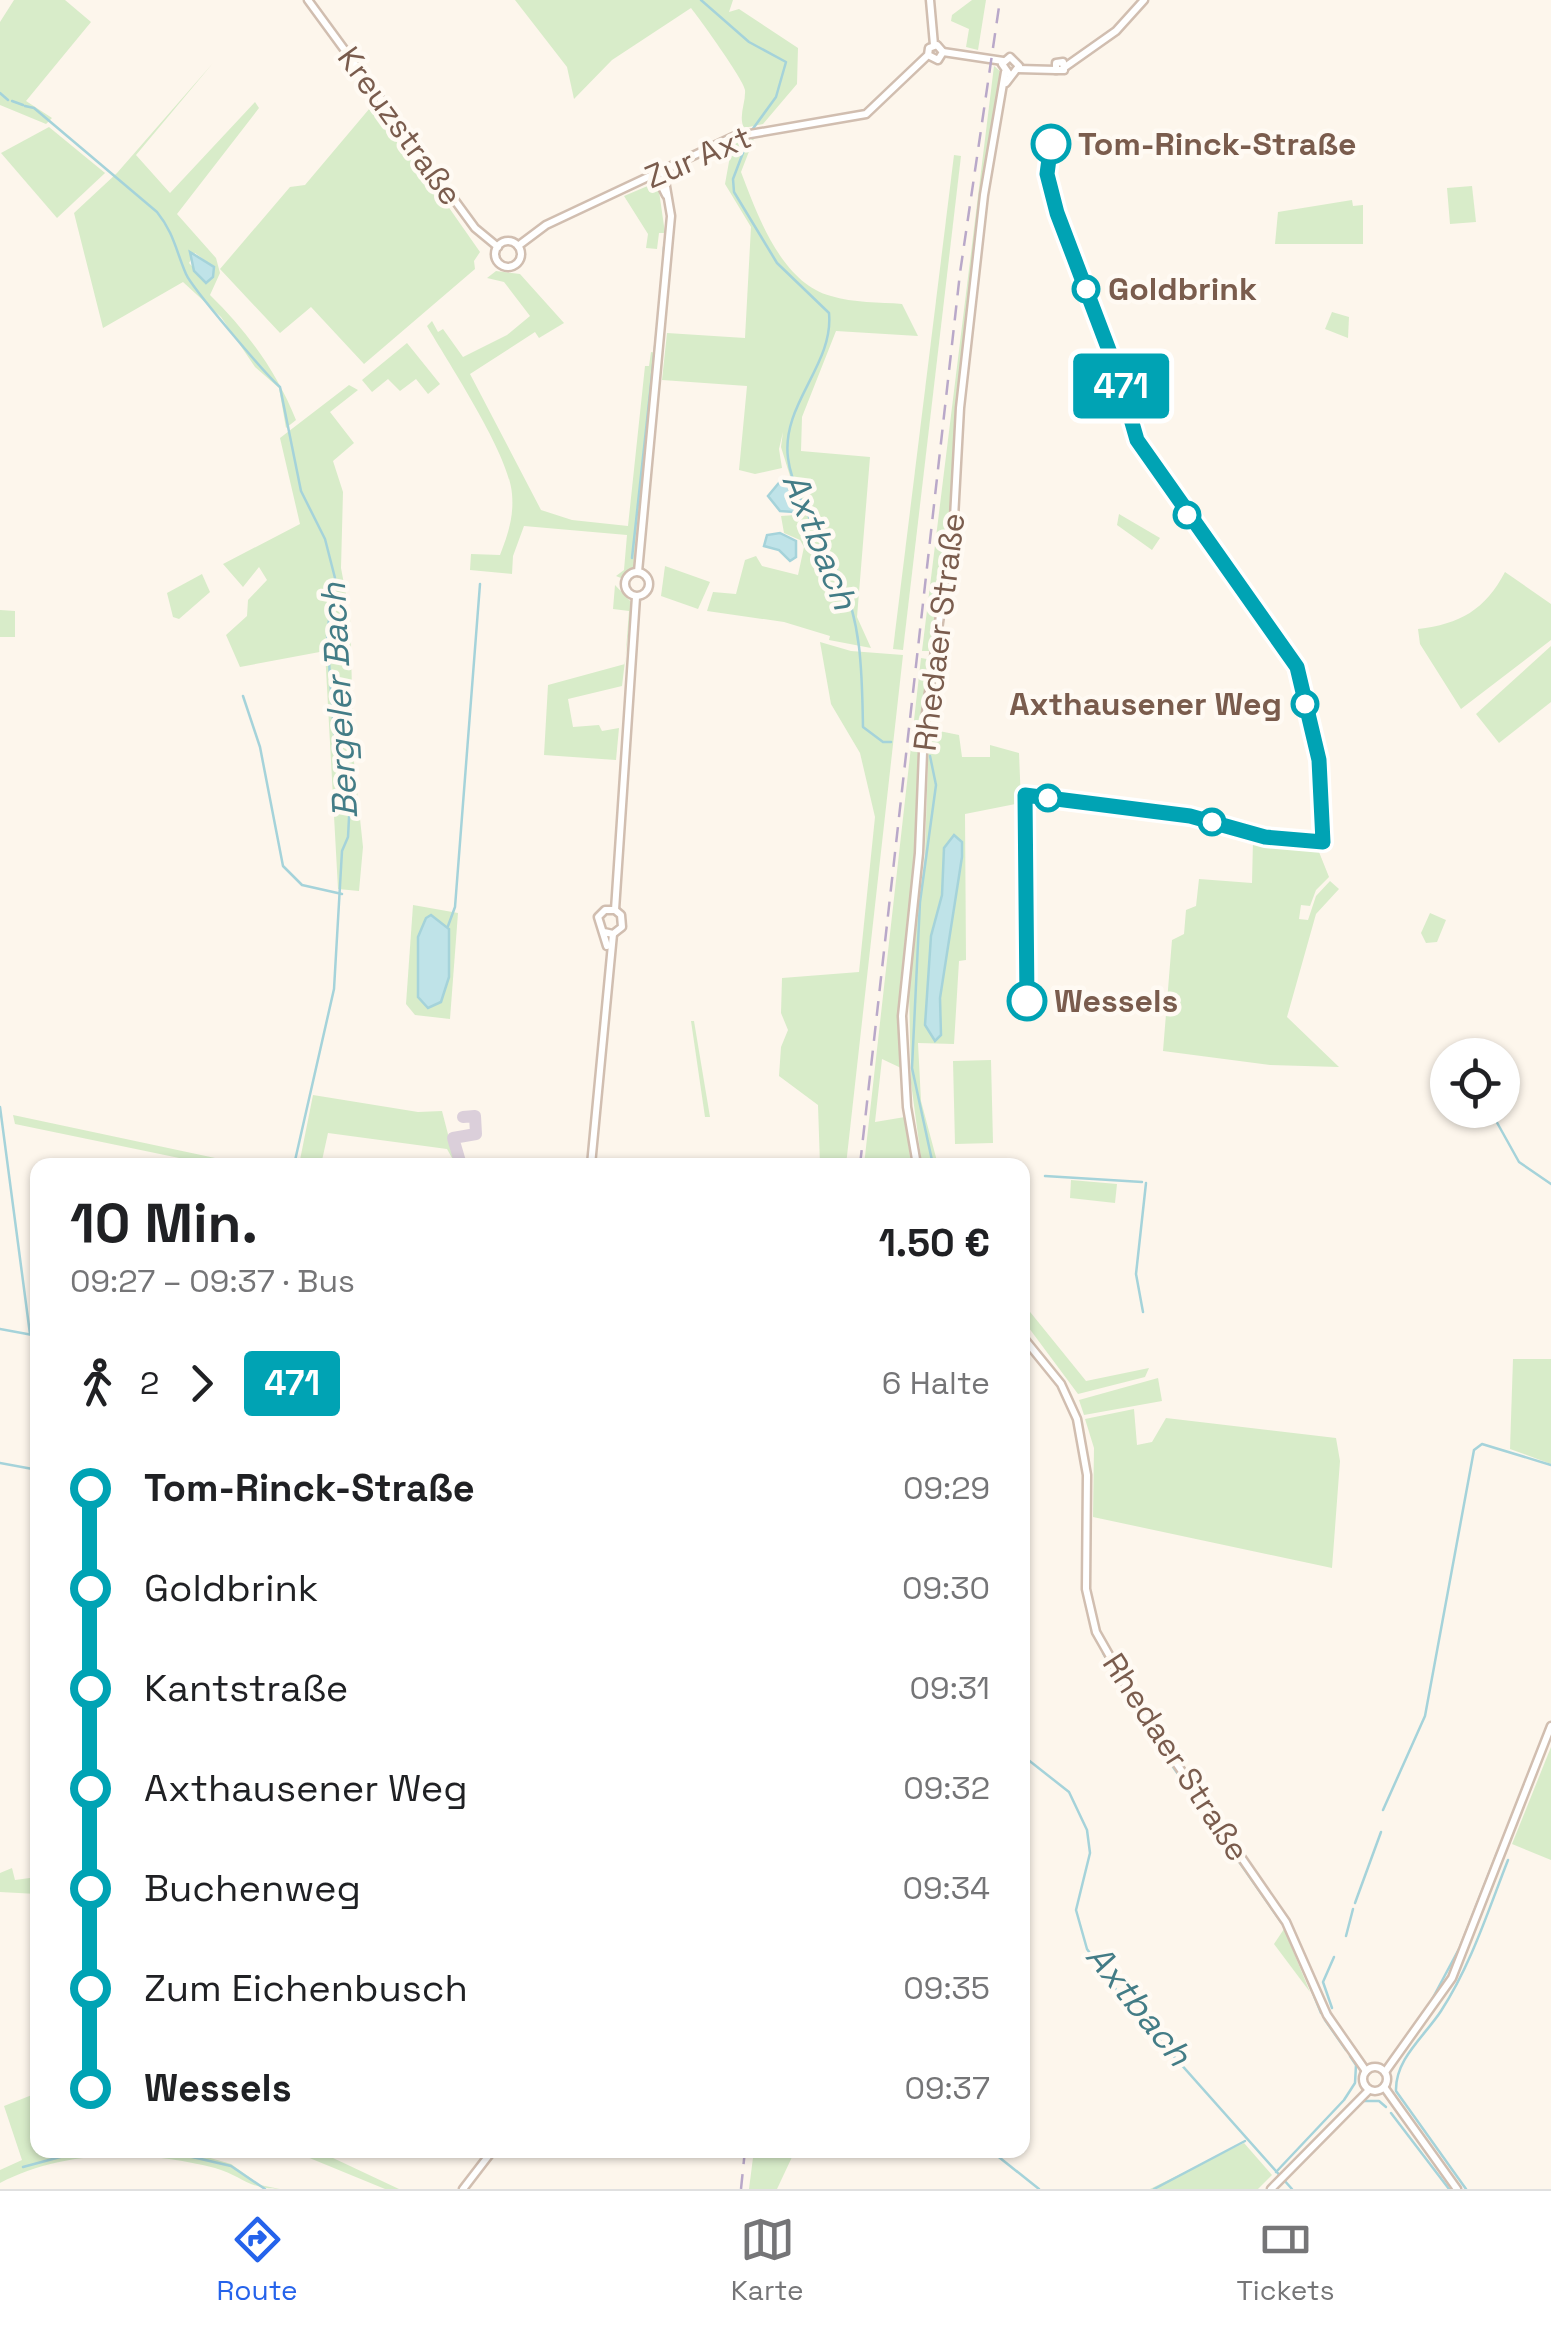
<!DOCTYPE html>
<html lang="de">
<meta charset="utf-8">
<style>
:root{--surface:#fff;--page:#f2f2f2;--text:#202124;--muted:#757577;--line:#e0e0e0;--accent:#2563eb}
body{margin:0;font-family:"Space Grotesk",sans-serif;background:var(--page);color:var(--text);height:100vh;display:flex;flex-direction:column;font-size:38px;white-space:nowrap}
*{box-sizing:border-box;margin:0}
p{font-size:32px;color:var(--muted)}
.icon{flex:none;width:55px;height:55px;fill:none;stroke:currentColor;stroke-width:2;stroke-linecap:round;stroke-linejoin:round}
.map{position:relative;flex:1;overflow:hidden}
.sheet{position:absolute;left:30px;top:1158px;width:1000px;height:1000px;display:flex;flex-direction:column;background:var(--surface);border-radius:20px;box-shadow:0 2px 8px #0004}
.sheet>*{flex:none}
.badge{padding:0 20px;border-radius:8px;font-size:35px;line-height:65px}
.buttons{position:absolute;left:1430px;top:1038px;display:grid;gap:20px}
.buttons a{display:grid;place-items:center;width:90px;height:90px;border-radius:50%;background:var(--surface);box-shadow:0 2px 8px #0004;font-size:50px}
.map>.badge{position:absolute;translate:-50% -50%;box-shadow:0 0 0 5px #fff}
.legs{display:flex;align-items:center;gap:15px;height:110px;padding:0 40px;font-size:32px}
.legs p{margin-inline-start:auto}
.summary{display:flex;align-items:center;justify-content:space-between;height:170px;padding:0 40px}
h1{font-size:55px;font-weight:600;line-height:75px}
ul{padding:0 40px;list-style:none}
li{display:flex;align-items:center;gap:35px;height:100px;font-size:38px}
li i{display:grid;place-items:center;width:15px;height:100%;margin:0 12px;background:currentColor}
li i::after{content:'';width:25px;height:25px;margin:-12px;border:8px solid;border-radius:50%;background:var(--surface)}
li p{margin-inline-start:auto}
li:first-child i{background:linear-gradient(#0000 50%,currentColor 0)}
li:last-child i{background:linear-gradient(currentColor 50%,#0000 0)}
.dock{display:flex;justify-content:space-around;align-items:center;height:140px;border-top:2px solid var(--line);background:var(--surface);font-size:28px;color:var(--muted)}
.dock a{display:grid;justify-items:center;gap:5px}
.dock .selected{color:var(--accent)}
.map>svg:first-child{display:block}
.green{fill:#d8ecc9;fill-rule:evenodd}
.water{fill:#bfe3e8;stroke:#a5d3da;stroke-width:2.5}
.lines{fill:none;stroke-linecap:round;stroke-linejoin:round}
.stream{stroke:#a5d3da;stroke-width:2.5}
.taxiway{stroke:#dbcfda;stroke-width:12}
.minor-casing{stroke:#d1beb0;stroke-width:11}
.minor{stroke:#fff;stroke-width:6}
.rail{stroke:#b9a8c9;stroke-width:2.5;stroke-dasharray:15 10;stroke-linecap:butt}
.line-1-casing{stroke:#fff;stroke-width:22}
.line-1{stroke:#00a3b4;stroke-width:15}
.stop-1-dot{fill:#fff;stroke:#00a3b4;stroke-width:5}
.labels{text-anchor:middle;stroke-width:9;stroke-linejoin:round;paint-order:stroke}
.street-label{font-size:32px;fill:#7a5c4d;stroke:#fffaf3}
.stop-label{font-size:32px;font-weight:bold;fill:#7a5c4d;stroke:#fffaf3;text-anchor:start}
.water-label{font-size:35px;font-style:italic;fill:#437c86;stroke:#fffaf3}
</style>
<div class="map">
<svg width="1551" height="2189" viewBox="0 0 1551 2189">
<rect width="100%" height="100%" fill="#fdf6ec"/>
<!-- green -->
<g class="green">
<polygon points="14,0 65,0 91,22 26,101 52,118 46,124 0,105 0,22"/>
<path d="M 515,0 L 733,0 L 729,12 L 739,9 L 798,48 L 797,84 L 763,124 L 744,128 C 738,116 746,103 745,90 C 745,82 702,22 691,8 L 612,60 L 574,99 L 567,67 Z"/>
<polygon points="972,0 986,0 978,50 966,47 969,29 951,21 952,15"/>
<path d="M 213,63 L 136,155 L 170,193 L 255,102 L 259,108 L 177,214 L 216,258 L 220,273 L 210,295 C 247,331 277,372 296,420 L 286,428 L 279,388 L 255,367 L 221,317 L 183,282 L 103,328 L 74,213 L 117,173 ZM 195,253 L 214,267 L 213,277 L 207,282 L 189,263 Z"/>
<polygon points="994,66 1001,72 957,408 950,518 929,651 922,651"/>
<polygon points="375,102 480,252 474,261 475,269 364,364 311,307 280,333 220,269 290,187 305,185"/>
<polygon points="49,127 105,173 57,218 1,153"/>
<path d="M 755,136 L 741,172 C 757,214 781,283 831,296 C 853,303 880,302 902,304 L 918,336 L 836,331 L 802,417 L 801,451 L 870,457 L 857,617 L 871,648 L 829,640 L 830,636 L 784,622 L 707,611 L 713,592 L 736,594 L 745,560 L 756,556 L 762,566 L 798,575 L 804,547 L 800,540 L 784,533 L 781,516 L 796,515 L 799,505 L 781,447 L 783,432 L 779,449 L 782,468 L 755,474 L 739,470 L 747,386 L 662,380 L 667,333 L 745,338 L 751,227 L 725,184 L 732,145 Z"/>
<polygon points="954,155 961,156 903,650 893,649"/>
<polygon points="650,185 659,191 665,233 659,233 657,249 646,248 648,234 624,196"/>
<polygon points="1472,186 1476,222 1450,224 1447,188"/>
<polygon points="1352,200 1353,206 1363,205 1363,244 1275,244 1278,212"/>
<path d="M 496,271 L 520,274 L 564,323 L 539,338 L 535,332 L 470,374 L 541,510 L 572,520 L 628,526 L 645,366 L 649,366 L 651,352 L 656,353 L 638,554 L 635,566 L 621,578 L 616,576 L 624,570 L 627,535 L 524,526 L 513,556 L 512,574 L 470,570 L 471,554 L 500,555 C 508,534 514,517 512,494 C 509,454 449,364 427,326 L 432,321 L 438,332 L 443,329 L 463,357 L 507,335 L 530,316 L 504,282 L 487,278 Z"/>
<polygon points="1332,312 1349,317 1348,338 1325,329"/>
<polygon points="407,343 440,384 428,394 416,379 400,391 388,379 372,392 362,380"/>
<polygon points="349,385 358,390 330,412 354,443 333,461 343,492 341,568 350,616 354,762 363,847 359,891 338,889 325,651 240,667 226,635 247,616 248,600 267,580 259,567 243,587 223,564 300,524 280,438"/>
<polygon points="1119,514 1160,538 1152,550 1117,525"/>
<polygon points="665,566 710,582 698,609 661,596"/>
<path d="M 1505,572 L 1551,604 L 1551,640 L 1461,709 L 1420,644 L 1418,629 C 1460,624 1485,610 1505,572 Z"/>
<polygon points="202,574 210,592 179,619 173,617 167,593"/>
<polygon points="615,585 632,603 622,686 568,699 573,727 599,725 602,731 619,728 616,760 544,755 548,685 625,664 629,611 613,609"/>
<polygon points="0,610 15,611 15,637 0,637"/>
<polygon points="820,642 851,651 903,655 846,1165 820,1165 818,1105 779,1076 781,1047 788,1030 781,1013 782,978 859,972 875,817 860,753 831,704"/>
<polygon points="1551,646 1551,702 1499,743 1476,714"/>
<polygon points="921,658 927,659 915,855 900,986 901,1068 882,1059 875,1122 905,1117 911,1165 864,1165"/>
<polygon points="929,729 959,735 962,757 990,757 990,745 1019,753 1021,803 965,814 966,960 959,961 954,1044 918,1043 921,1101 938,1165 922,1165 911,1083 909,987 925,854"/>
<polygon points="1253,840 1319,852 1329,877 1316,890 1310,906 1301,905 1299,919 1308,920 1316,896 1330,881 1339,889 1316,914 1287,1017 1339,1067 1270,1065 1163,1051 1172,940 1184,934 1186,910 1196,906 1199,879 1252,883"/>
<polygon points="413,905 458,913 450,1019 415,1015 406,1004"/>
<polygon points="1430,913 1446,920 1437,942 1426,943 1421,933"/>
<polygon points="691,1021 694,1021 710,1117 705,1117"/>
<polygon points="991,1060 993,1143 955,1144 953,1061"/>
<polygon points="313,1095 418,1112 442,1111 456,1165 447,1149 328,1133 321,1165 299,1165"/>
<polygon points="13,1115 248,1165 213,1165 15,1124"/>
<polygon points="1071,1180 1117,1184 1115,1203 1070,1198"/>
<polygon points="1022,1302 1086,1381 1149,1368 1145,1377 1078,1394 1023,1320"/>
<polygon points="1513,1359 1551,1359 1551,1464 1510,1449"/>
<polygon points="1158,1378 1162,1401 1084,1415 1079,1400"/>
<polygon points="1134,1409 1137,1445 1152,1442 1166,1418 1336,1438 1340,1461 1332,1568 1093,1517 1094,1448 1085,1419"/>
<polygon points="1551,1747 1551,1860 1512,1844"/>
<polygon points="12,1868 15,1880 37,1877 37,1894 0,1892 0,1873"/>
<polygon points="1284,1929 1310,1992 1274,1944"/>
<path d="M 37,2093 L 38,2150 L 183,2150 L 231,2164 L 260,2185 L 280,2189 C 247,2189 243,2176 215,2168 C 147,2150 63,2149 0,2183 L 0,2170 L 22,2160 L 4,2106 Z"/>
<polygon points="1244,2143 1272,2175 1258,2189 1150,2189"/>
<polygon points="290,2150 316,2150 399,2189 385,2189"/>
<polygon points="754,2150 780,2150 792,2157 777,2189 749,2189"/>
</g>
<!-- water -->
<g class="water">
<polygon points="190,252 214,267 213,277 206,283 194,271"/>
<polygon points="783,478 797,504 794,512 780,511 768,496"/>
<polygon points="780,533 796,541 796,557 790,561 779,550 764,546 767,535"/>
<polygon points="954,835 962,842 962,857 940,998 941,1035 935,1041 925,1025 931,936 942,895 944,848"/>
<polygon points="431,915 449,929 449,977 441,1002 428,1008 418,997 418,937 426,918"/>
</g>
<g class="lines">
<!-- stream -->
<g class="stream">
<polyline points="701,0 749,42 786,62 776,97 752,130"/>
<polyline points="0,93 8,100"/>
<polyline points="12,101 23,105"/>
<path d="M 25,106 L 34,108 L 157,212 C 174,233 176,251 186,274 C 192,288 266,375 280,387 L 301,491 L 325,539 L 335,578 L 327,634 L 334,733 L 350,799 L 348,837 L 342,851 L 334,989 L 294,1165"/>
<path d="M 749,137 L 733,179 L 734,192 L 777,263 L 829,313 C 834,365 781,404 788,458 C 792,493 824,544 840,577 C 862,623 862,676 863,727 L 883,742 L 891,742"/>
<polyline points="663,266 664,247"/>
<polyline points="632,558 663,274"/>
<polyline points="243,696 260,747 283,866 302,885 342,894"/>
<polyline points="930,756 936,785 920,902 912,1068 933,1165"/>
<polyline points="448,926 455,907 480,584"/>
<polyline points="0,1107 30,1334"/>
<polyline points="1490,1110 1519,1162 1551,1184"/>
<polyline points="1045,1176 1142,1182"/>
<polyline points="1143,1312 1136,1274 1146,1183"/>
<polyline points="0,1329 38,1336"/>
<polyline points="0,1463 38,1470"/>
<polyline points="1103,1653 1124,1690"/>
<polyline points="1141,1721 1281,1922"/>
<polyline points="1022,1755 1069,1792 1087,1830 1090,1853 1076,1910 1087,1949 1122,1998 1292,2189"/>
<polyline points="1383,1810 1425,1716 1474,1450 1482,1444 1551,1465"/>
<polyline points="1355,1903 1381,1832"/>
<polyline points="1346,1936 1353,1909"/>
<polyline points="1306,1976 1321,2013"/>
<polyline points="1428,2007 1460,1947 1497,1853"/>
<polyline points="1332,2008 1323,1982 1334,1957"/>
<polyline points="1325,2020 1346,2050"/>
<polyline points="1364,2101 1379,2101 1386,2107"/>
<polyline points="1391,2113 1449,2189"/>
<polyline points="112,2150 188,2156 231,2166 265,2189"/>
<polyline points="990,2150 1039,2189"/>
<polyline points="23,2167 86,2150"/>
<polyline points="1276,2172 1344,2100 1355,2083 1356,2065 1350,2056"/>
<polyline points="1154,2189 1245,2141"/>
<path d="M 1466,2189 L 1396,2091 C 1395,2059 1424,2037 1441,2011 C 1471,1965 1488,1911 1508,1860"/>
</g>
<!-- taxiway -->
<polyline class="taxiway" points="461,1165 453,1138 476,1134 475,1116 463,1117"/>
<!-- minor casing -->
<g class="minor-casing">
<g id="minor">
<polyline points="308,0 475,228 498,247"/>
<polyline points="930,0 934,45"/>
<polyline points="943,52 1003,61"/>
<polygon points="1063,62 1064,70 1056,70 1056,63"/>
<polyline points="1065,67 1116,31 1144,0"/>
<polyline points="1018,69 1056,70"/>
<polyline points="1006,83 1019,66 1010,57 1002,64 1009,74"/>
<polyline points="655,173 666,195"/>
<circle cx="508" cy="254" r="13"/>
<polyline points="518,246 546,225 733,137 866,114 928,55 929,48 937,45 943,52 938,60 928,55"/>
<circle cx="637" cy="584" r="12"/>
<polyline points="638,572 671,216 663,169"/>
<polyline points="615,910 636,597"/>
<polyline points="604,932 613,934 622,927 621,915 615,910 605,910 598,917 607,946"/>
<polyline points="591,1165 613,934"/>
<polyline points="917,1165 907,1107 902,1016 919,853 924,727 954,518 960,408 984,195 1005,72"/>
<polyline points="1022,1336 1061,1384 1077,1419 1087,1475 1086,1589 1096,1632 1145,1718 1286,1922 1327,2015 1366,2071"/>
<circle cx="1375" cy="2079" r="12"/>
<polyline points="1385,2072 1452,1978 1551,1726"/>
<polyline points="1384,2087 1457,2189"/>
<polyline points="463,2189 493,2150"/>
<polyline points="1271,2189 1369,2090"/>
</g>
</g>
<!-- minor -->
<use href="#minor" class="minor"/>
<!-- rail -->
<g class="rail">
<polyline points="860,1165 960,273 1000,0"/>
<polyline points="741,2189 745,2150"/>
</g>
</g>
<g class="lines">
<!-- line-1 casing -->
<g class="line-1-casing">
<polyline id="line-1" points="1027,1001 1025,795 1190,816 1265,837 1323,842 1319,760 1297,667 1137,440 1118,374 1057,213 1047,174 1051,144"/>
</g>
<!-- line-1 -->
<use href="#line-1" class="line-1"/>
</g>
<!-- markers -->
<g class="stop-1-dot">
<circle cx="1051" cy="144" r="18"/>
<circle cx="1086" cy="289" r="12"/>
<circle cx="1187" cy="515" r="12"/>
<circle cx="1305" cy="704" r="12"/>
<circle cx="1048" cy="798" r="12"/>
<circle cx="1212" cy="822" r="12"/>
<circle cx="1027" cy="1001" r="18"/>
</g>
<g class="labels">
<!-- street labels -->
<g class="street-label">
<text transform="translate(400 126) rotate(54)" y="11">Kreuzstraße</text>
<text transform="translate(698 157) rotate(-23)" y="11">Zur Axt</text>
<text transform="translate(939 632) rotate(-83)" y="11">Rhedaer Straße</text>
<text transform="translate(1176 1757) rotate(57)" y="11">Rhedaer Straße</text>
</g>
<!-- stop labels -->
<g class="stop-label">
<text x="1078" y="155">Tom-Rinck-Straße</text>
<text x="1108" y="300">Goldbrink</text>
<text x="1282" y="715" text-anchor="end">Axthausener Weg</text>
<text x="1054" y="1012">Wessels</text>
</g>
<!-- water labels -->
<g class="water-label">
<text transform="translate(820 541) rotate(68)" y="12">Axtbach</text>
<text transform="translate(339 701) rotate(-93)" y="12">Bergeler Bach</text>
<text transform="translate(1139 2005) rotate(51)" y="12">Axtbach</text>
</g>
</g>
</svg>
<div class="buttons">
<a><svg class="icon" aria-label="locate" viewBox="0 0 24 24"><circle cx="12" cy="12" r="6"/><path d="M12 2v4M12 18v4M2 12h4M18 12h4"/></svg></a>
</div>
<b class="badge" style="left:1121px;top:386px;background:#00a3b4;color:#fff">471</b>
<section class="sheet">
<div class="summary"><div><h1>10 Min.</h1><p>09:27 – 09:37 · Bus</p></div><b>1.50 €</b></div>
<div class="legs"><svg class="icon" aria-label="walk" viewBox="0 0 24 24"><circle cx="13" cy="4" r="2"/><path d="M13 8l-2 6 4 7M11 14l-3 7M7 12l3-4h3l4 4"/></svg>2<svg class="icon" aria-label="forward" viewBox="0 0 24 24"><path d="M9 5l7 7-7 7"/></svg><b class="badge" style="background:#00a3b4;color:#fff">471</b><p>6 Halte</p></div>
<ul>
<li><i style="color:#00a3b4"></i><b>Tom-Rinck-Straße</b><p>09:29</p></li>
<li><i style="color:#00a3b4"></i><span>Goldbrink</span><p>09:30</p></li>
<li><i style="color:#00a3b4"></i><span>Kantstraße</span><p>09:31</p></li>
<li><i style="color:#00a3b4"></i><span>Axthausener Weg</span><p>09:32</p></li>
<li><i style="color:#00a3b4"></i><span>Buchenweg</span><p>09:34</p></li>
<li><i style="color:#00a3b4"></i><span>Zum Eichenbusch</span><p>09:35</p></li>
<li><i style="color:#00a3b4"></i><b>Wessels</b><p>09:37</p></li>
</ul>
</section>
</div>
<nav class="dock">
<a class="selected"><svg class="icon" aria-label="directions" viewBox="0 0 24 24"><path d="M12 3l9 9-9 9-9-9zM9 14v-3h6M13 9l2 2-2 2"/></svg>Route</a>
<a><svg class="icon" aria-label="map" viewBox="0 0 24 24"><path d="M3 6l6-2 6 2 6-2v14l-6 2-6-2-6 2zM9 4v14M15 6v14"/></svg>Karte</a>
<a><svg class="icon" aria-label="tickets" viewBox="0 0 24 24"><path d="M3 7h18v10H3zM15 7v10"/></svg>Tickets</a>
</nav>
